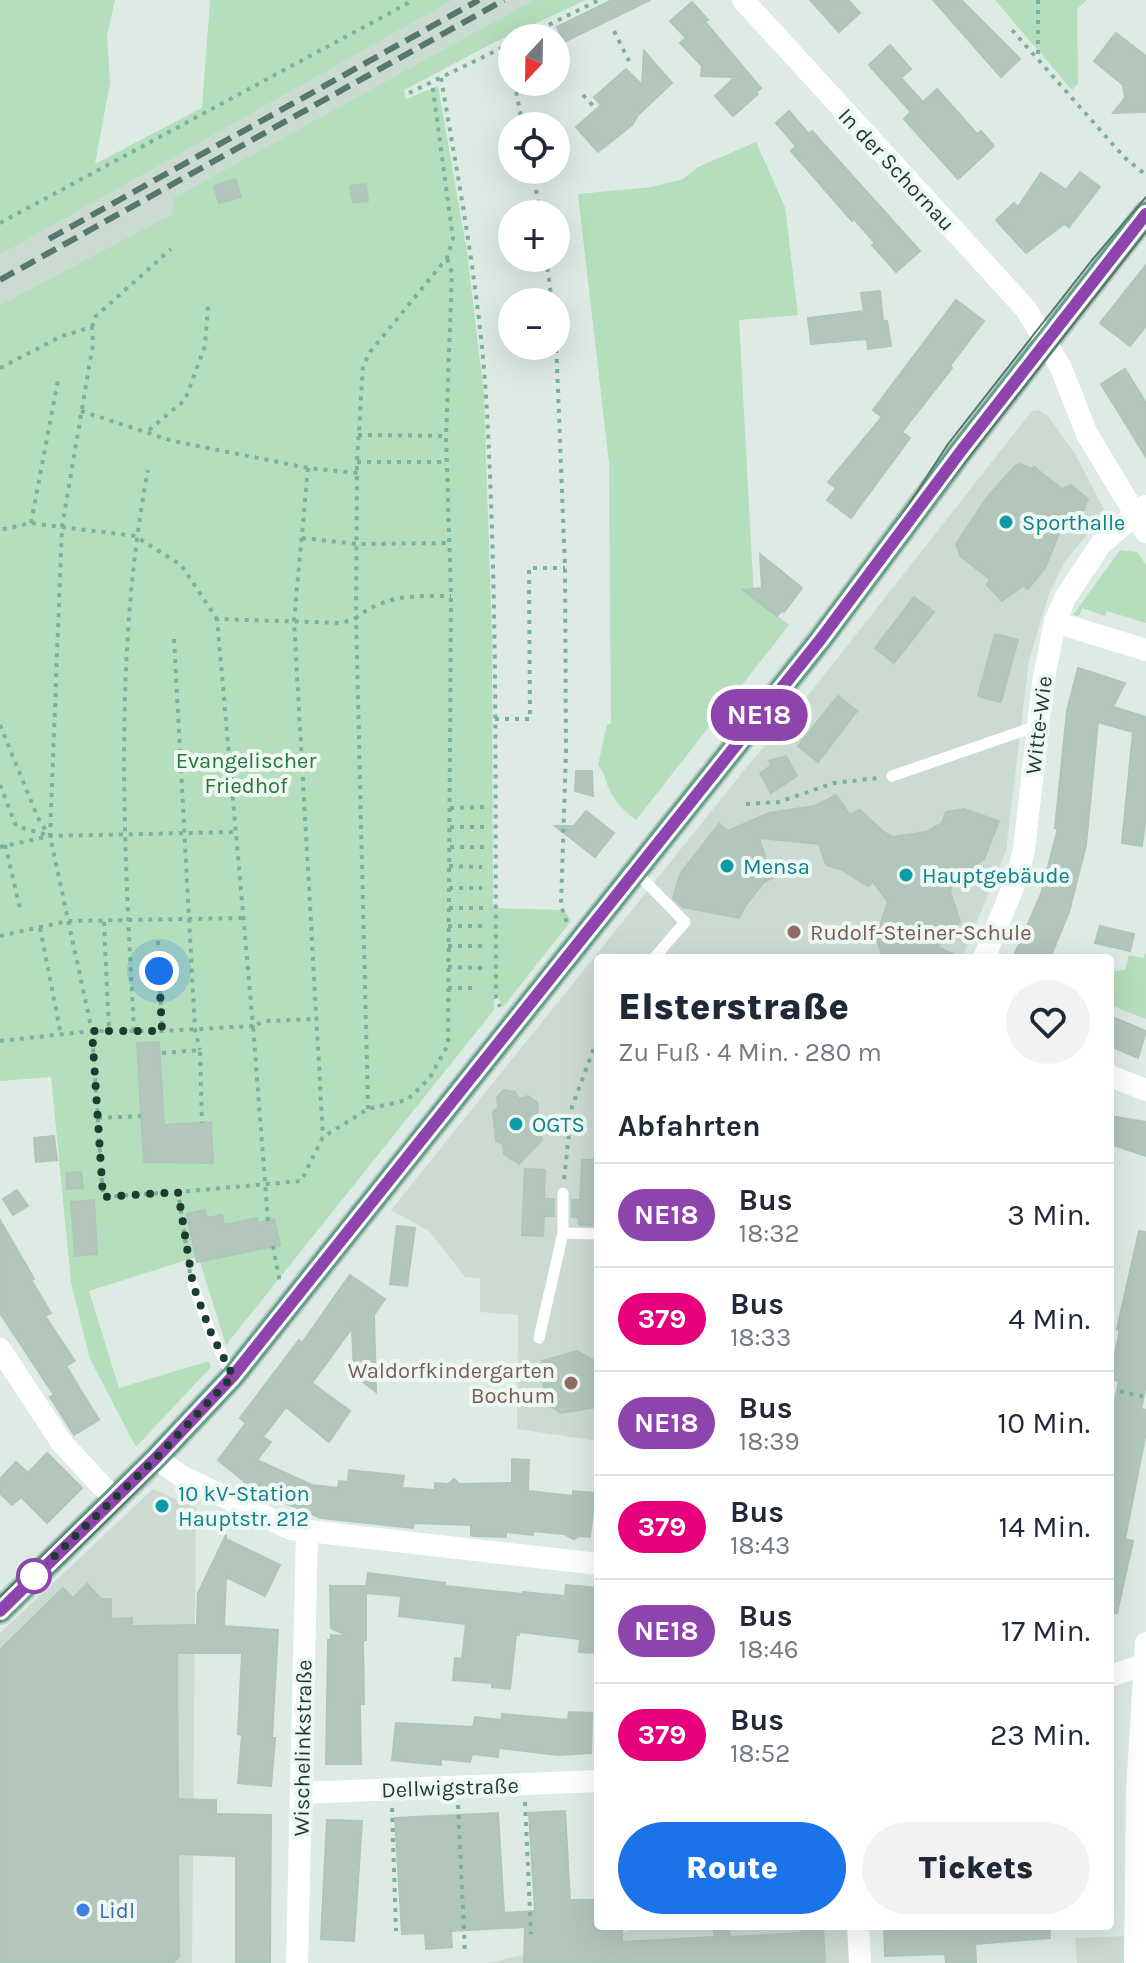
<!DOCTYPE html>
<html lang="de">
<meta charset="utf-8">
<style>
:root{--surface:#fff;--page:#f2f2f3;--text:#1f2937;--muted:#747a83;--line:#e0e1e3;--accent:#1a73e8}
body{margin:0;font-family:Karla,sans-serif;background:var(--page);color:var(--text);height:100vh;display:flex;flex-direction:column;font-size:30px;white-space:nowrap}
*{box-sizing:border-box;margin:0}
p{font-size:26px;color:var(--muted)}
.icon{flex:none;width:44px;height:44px;fill:none;stroke:currentColor;stroke-width:2;stroke-linecap:round;stroke-linejoin:round}
.map{position:relative;flex:1;overflow:hidden}
.details{position:absolute;left:594px;top:954px;width:520px;height:976px;display:flex;flex-direction:column;background:var(--surface);border-radius:8px;box-shadow:0 8px 32px #0002}
.details>*{flex:none}
.badge{padding:0 16px;border-radius:26px;font-size:28px;line-height:52px}
.needle{width:52px;rotate:202deg}
.controls{position:absolute;left:498px;top:24px;display:grid;gap:16px}
.controls a{display:grid;place-items:center;width:72px;height:72px;border-radius:50%;background:var(--surface);box-shadow:0 8px 32px #0002;font-size:40px}
.you{position:absolute;width:40px;height:40px;margin:-20px;border:6px solid #fff;border-radius:50%;background:#1a73e8;box-shadow:0 0 0 12px #1a73e833}
.map>.badge{position:absolute;translate:-50% -50%;box-shadow:0 0 0 4px #fff}
h2{padding:0 24px;font-size:30px;line-height:72px}
.round{display:grid;place-items:center;flex:none;width:84px;height:84px;border-radius:42px;background:var(--page)}
.summary{display:flex;align-items:center;justify-content:space-between;height:136px;padding:0 24px}
h1{font-size:38px;font-weight:800;line-height:60px}
.action{display:flex;gap:16px;margin-top:auto;padding:16px 24px}
.action a{flex:1;height:92px;border-radius:48px;background:var(--accent);color:#fff;font-size:32px;font-weight:800;line-height:92px;text-align:center}
.action a+a{background:var(--page);color:var(--text)}
ul{padding:0;list-style:none}
li{display:flex;align-items:center;gap:24px;height:104px;padding:0 24px;border-top:2px solid var(--line)}
li div{flex:1}
li b{display:block;font-size:30px}
li em{font-style:normal}
li .badge{min-width:88px;font-weight:700;text-align:center}
.map>svg:first-child{display:block}
.built{fill:#cbdbd2}
.green{fill:#b4debc}
.building{fill:#b2c6bc;stroke:#afc5ba;stroke-width:2}
.lines{fill:none;stroke-linecap:round;stroke-linejoin:round}
.primary-casing{stroke:#c0c8c5;stroke-width:28}
.path{stroke:#7bb19c;stroke-width:4;stroke-dasharray:4 6;stroke-linecap:butt}
.service{stroke:#fff;stroke-width:11}
.minor{stroke:#fff;stroke-width:22}
.primary{stroke:#5ea48d;stroke-width:24}
.tram{stroke:#57776c;stroke-width:2}
.rail{stroke:#57776c;stroke-width:6;stroke-dasharray:16 8;stroke-linecap:butt}
.line-casing{stroke:#fff;stroke-width:18}
.line{stroke:#8e44ad;stroke-width:12}
.walk{stroke:#1e3b31;stroke-width:8;stroke-dasharray:0 14.4}
.culture-dot{fill:#0f9aa8;stroke:#eef7f2;stroke-width:3}
.education-dot{fill:#8d6e63;stroke:#eef7f2;stroke-width:3}
.stop-dot{fill:#fff;stroke:#8e44ad;stroke-width:4}
.shop-dot{fill:#3f7fe0;stroke:#eef7f2;stroke-width:3}
.labels{text-anchor:middle;stroke-width:8;stroke-linejoin:round;paint-order:stroke}
.street-label{font-size:22px;fill:#1e3b31;stroke:#eef7f2}
.culture-label{font-size:22px;fill:#0d838f;stroke:#eef7f2;text-anchor:start}
.park-label{font-size:22px;fill:#25753d;stroke:#eef7f2}
.education-label{font-size:22px;fill:#785e54;stroke:#eef7f2;text-anchor:start}
.shop-label{font-size:22px;fill:#366cbe;stroke:#eef7f2;text-anchor:start}
</style>
<div class="map">
<svg width="1146" height="1963" viewBox="0 0 1146 1963">
<rect width="100%" height="100%" fill="#ddebe4"/>
<!-- built -->
<g class="built">
<polygon points="453,0 533,0 175,198 172,214 0,305 0,255"/>
<polygon points="1038,410 1048,416 1075,454 1104,509 1100,518 1064,563 1049,594 1029,660 1006,851 962,958 598,958 598,1441 517,1429 518,1315 480,1312 480,1278 465,1277 429,1231 391,1210 750,763 799,707 1031,412"/>
<polygon points="153,1489 196,1508 192,1963 0,1963 0,1633"/>
<polygon points="649,1926 855,1926 870,1963 488,1963"/>
<polygon points="1127,1936 1146,1963 1077,1963 1075,1938"/>
</g>
<!-- green -->
<g class="green">
<polygon points="0,0 115,0 107,35 110,83 95,164 202,108 210,0 453,0 0,255"/>
<polygon points="533,0 586,0 493,43 404,90 406,99 438,86 467,252 484,395 492,638 493,908 564,910 571,921 503,1007 498,997 494,997 494,1010 226,1345 200,1262 196,1257 89,1291 119,1388 209,1361 211,1367 136,1447 90,1359 71,1282 51,1077 0,1081 0,305 172,214 174,198"/>
<polygon points="995,0 1087,0 1077,9 1078,83 1072,90"/>
<path d="M 756,142 L 785,207 L 798,315 L 739,320 L 754,599 L 789,625 L 636,820 C 625,812 615,802 609,789 C 605,780 605,773 598,765 L 607,725 L 611,724 L 609,463 L 578,194 L 652,187 L 683,179 L 698,167 Z"/>
<polygon points="1120,550 1137,552 1146,565 1146,623 1107,611 1105,616 1082,608 1079,616 1073,615"/>
<polygon points="1146,952 1146,1019 1110,1005 1110,971 1125,970 1129,955 1143,958"/>
</g>
<!-- building -->
<g class="building">
<polygon points="612,0 650,0 564,42 557,27"/>
<polygon points="810,0 848,0 860,13 839,32"/>
<polygon points="933,0 961,0 1020,59 1001,77"/>
<polygon points="692,2 708,20 705,22 761,88 756,92 758,94 733,116 715,96 735,77 701,76 702,66 680,43 686,38 670,21"/>
<polygon points="1116,33 1146,56 1146,112 1113,113 1125,98 1123,85 1094,61"/>
<polygon points="890,45 911,69 901,78 923,102 937,89 977,134 981,131 994,146 958,179 904,119 911,112 869,65"/>
<polygon points="644,51 672,83 638,115 632,125 598,152 576,127 601,105 594,97 626,69 642,85"/>
<polygon points="789,111 809,134 812,131 920,251 896,272 872,245 875,243 854,219 852,221 791,151 796,146 776,123"/>
<polygon points="1080,172 1100,187 1069,227 1064,224 1026,253 996,220 1014,203 1018,207 1041,173 1066,190"/>
<polygon points="236,179 241,197 219,203 214,186"/>
<polygon points="366,184 368,201 353,203 350,186"/>
<polygon points="1146,265 1146,326 1130,346 1100,323"/>
<polygon points="880,291 883,321 887,321 891,346 868,349 867,339 811,344 808,318 864,311 861,293"/>
<polygon points="956,300 984,321 950,366 952,368 902,432 910,438 851,518 827,500 836,488 828,482 882,417 873,410"/>
<polygon points="1125,369 1146,403 1146,457 1101,384"/>
<polygon points="1019,464 1032,469 1034,467 1062,489 1071,485 1088,499 1074,531 1061,529 1045,568 1028,589 1023,586 1002,601 987,585 990,579 961,557 956,544 988,496 1015,466"/>
<polygon points="760,554 802,588 784,612 782,610 777,616 743,590 762,588"/>
<polygon points="914,597 934,612 894,663 875,648"/>
<polygon points="995,634 1018,640 1001,702 978,696"/>
<polygon points="1078,668 1125,683 1113,707 1146,717 1146,815 1142,846 1122,843 1133,732 1098,722 1086,845 1069,912 1050,958 1013,958 1041,894 1058,828 1055,828 1067,711"/>
<polygon points="838,696 857,711 818,762 798,746"/>
<polygon points="786,756 797,776 771,793 760,773 771,766 769,761"/>
<polygon points="576,771 592,771 593,796 575,791"/>
<polygon points="836,795 850,815 860,810 885,833 893,837 926,832 942,823 946,812 964,809 999,821 984,859 954,880 950,891 960,922 937,947 962,958 883,958 876,938 888,902 873,882 868,886 842,870 826,865 819,844 759,838 772,878 764,882 746,905 739,918 683,907 673,898 680,874 719,824 728,831 769,813 815,806"/>
<polygon points="586,811 614,833 595,857 555,826 574,826"/>
<polygon points="1100,926 1134,934 1130,951 1095,943"/>
<polygon points="1110,1016 1146,1031 1138,1058 1110,1046"/>
<polygon points="159,1042 164,1125 211,1122 213,1163 144,1162 137,1043"/>
<polygon points="504,1090 515,1092 519,1099 528,1096 537,1102 538,1112 527,1123 540,1130 542,1140 519,1164 504,1154 503,1144 496,1141 493,1112 498,1107 497,1097"/>
<polygon points="1110,1116 1146,1122 1146,1156 1110,1144"/>
<polygon points="54,1136 57,1160 36,1162 34,1138"/>
<polygon points="582,1160 598,1160 598,1226 579,1225 579,1218 572,1217 572,1200 580,1200"/>
<polygon points="525,1169 545,1170 544,1199 554,1199 554,1216 544,1216 543,1236 522,1235"/>
<polygon points="81,1172 83,1188 67,1189 66,1173"/>
<polygon points="17,1190 28,1206 13,1215 3,1199"/>
<polygon points="94,1200 97,1254 75,1256 71,1202"/>
<polygon points="205,1210 207,1218 222,1215 224,1225 257,1218 258,1223 274,1219 280,1245 197,1262 187,1214"/>
<polygon points="0,1220 34,1279 31,1280 51,1313 45,1316 75,1361 66,1366 99,1420 74,1435 50,1397 54,1395 0,1313"/>
<polygon points="397,1226 415,1228 407,1286 390,1284"/>
<polygon points="1139,1231 1146,1232 1146,1385 1141,1409 1146,1410 1146,1432 1125,1539 1133,1541 1117,1613 1110,1613 1110,1424 1119,1381 1110,1379 1110,1376 1120,1330 1117,1329"/>
<polygon points="350,1275 385,1299 374,1315 376,1392 354,1375 352,1328 312,1383 350,1411 329,1442 286,1407 263,1437 271,1442 257,1460 312,1485 338,1488 339,1481 348,1482 349,1470 404,1476 402,1488 435,1490 435,1483 448,1484 454,1479 459,1484 512,1483 512,1459 529,1460 528,1491 573,1496 573,1491 595,1493 590,1537 579,1536 574,1539 564,1534 533,1531 533,1535 506,1532 506,1537 474,1536 471,1535 471,1525 414,1523 413,1528 321,1518 242,1485 245,1482 218,1460 246,1423 240,1418 299,1340 302,1343"/>
<polygon points="577,1351 598,1363 598,1407 561,1413 545,1403 542,1361"/>
<polygon points="47,1453 82,1488 47,1523 21,1497 12,1505 0,1493 0,1479 16,1462 28,1473"/>
<polygon points="226,1535 226,1539 280,1565 265,1596 226,1577 224,1626 278,1630 272,1738 275,1738 271,1786 238,1783 242,1735 238,1734 242,1653 177,1653 178,1799 216,1800 216,1814 271,1815 270,1963 236,1963 236,1856 178,1854 179,1957 172,1963 0,1963 0,1650 63,1588 73,1598 87,1584 101,1599 111,1599 111,1619 132,1618 132,1626 197,1625 198,1593"/>
<polygon points="368,1573 445,1583 445,1586 523,1594 523,1592 565,1596 566,1585 598,1588 598,1653 579,1652 580,1639 519,1632 519,1635 516,1635 510,1689 492,1687 492,1683 453,1680 455,1658 462,1659 466,1624 399,1616 401,1596 366,1593 366,1640 363,1640 364,1704 360,1704 361,1764 326,1764 328,1640 331,1640 331,1635 348,1636 331,1628 330,1586 366,1586"/>
<polygon points="569,1712 592,1713 591,1753 558,1755 499,1748 498,1757 472,1754 470,1762 441,1759 441,1765 392,1760 396,1723 473,1727 475,1717 502,1720 502,1714 568,1720"/>
<polygon points="565,1811 570,1900 598,1900 598,1926 622,1926 622,1942 714,1937 714,1926 729,1926 730,1937 801,1933 800,1926 823,1926 825,1963 524,1963 525,1927 451,1931 452,1947 426,1949 425,1933 402,1934 395,1818 498,1813 504,1913 535,1911 529,1813"/>
<polygon points="327,1820 362,1821 354,1941 321,1939"/>
<polygon points="884,1926 923,1926 923,1931 994,1926 1049,1926 1050,1938 975,1944 976,1963 946,1963 945,1954 885,1956"/>
</g>
<g class="lines">
<!-- primary casing -->
<g class="primary-casing">
<polyline id="primary" points="0,1611 156,1458 233,1376 820,640 961,451 1146,214"/>
</g>
<!-- path -->
<g class="path">
<polyline points="1038,0 1038,58"/>
<polyline points="1012,30 1124,157 1146,175"/>
<polyline points="614,31 629,61"/>
<polyline points="522,38 599,0"/>
<polyline points="506,46 512,74"/>
<path d="M 441,78 C 459,183 479,289 486,396 C 498,596 495,797 496,997 L 500,1007"/>
<polyline points="514,82 523,126"/>
<polyline points="409,93 512,43"/>
<polyline points="583,95 593,106"/>
<polyline points="533,170 540,214"/>
<polyline points="0,223 414,0"/>
<polyline points="546,258 552,302"/>
<polyline points="92,327 96,316 171,249"/>
<polyline points="556,339 565,568 566,752 561,905 567,923"/>
<polyline points="0,368 62,336 92,327 93,344 62,527 31,523 0,530"/>
<polyline points="81,411 173,441 308,468 358,473"/>
<polyline points="149,430 185,400 205,346 208,305"/>
<polyline points="358,435 446,436"/>
<polyline points="357,462 447,462"/>
<polyline points="308,468 294,621 323,1137"/>
<polyline points="31,523 58,380"/>
<polyline points="302,538 357,544 450,543"/>
<polyline points="174,639 195,1030 200,1050"/>
<polyline points="495,719 530,719 529,568 565,568"/>
<polyline points="0,725 38,818 48,834"/>
<polyline points="0,785 16,826 47,835"/>
<polyline points="746,804 779,802 834,783 878,778"/>
<polyline points="450,808 484,807"/>
<polyline points="450,827 484,827"/>
<polyline points="5,845 21,912"/>
<polyline points="0,847 50,836 236,832"/>
<polyline points="450,847 484,847"/>
<polyline points="449,866 482,867"/>
<polyline points="449,888 482,888"/>
<polyline points="449,908 483,908"/>
<polyline points="104,922 109,1031"/>
<polyline points="448,926 485,926"/>
<polyline points="40,928 61,1035"/>
<polyline points="0,936 68,921 242,918"/>
<polyline points="158,941 162,1031"/>
<polyline points="448,946 483,946"/>
<polyline points="448,967 482,968"/>
<polyline points="448,988 478,988"/>
<path d="M 134,1031 C 124,845 113,654 148,470"/>
<polyline points="0,1041 92,1031 162,1031 253,1026 217,619 342,623 356,618 357,462 363,366 370,352 447,258 453,239 432,82"/>
<polyline points="162,1053 200,1050 202,1123"/>
<path d="M 368,1109 L 356,618 C 386,594 414,596 451,596"/>
<polyline points="98,1118 141,1116"/>
<polyline points="564,1179 572,1107 598,1037"/>
<polyline points="178,1192 103,1197 92,1031 50,836 62,527 135,536 181,565 217,619"/>
<polyline points="268,1221 253,1026 265,1021 317,1019"/>
<polyline points="273,1246 280,1283"/>
<polyline points="190,1273 178,1192 301,1181 323,1137 368,1109 407,1100 429,1079 448,1045 451,596 446,436 452,273 447,258"/>
<polyline points="1110,1389 1146,1397"/>
<polyline points="1110,1759 1120,1760"/>
<polyline points="525,1802 531,1934"/>
<polyline points="458,1805 465,1953"/>
<polyline points="392,1808 396,1931"/>
</g>
<!-- service -->
<g class="service">
<polyline points="892,776 1037,726"/>
<polyline points="635,871 685,922 654,958"/>
<polyline points="563,1233 598,1234"/>
<polyline points="193,1285 211,1333 232,1376"/>
<polyline points="539,1338 563,1233 563,1193"/>
</g>
<!-- minor -->
<g class="minor">
<polyline points="743,0 1026,309 1061,368 1087,434 1146,532"/>
<polyline points="1055,622 1146,650"/>
<polyline points="984,958 1018,875 1024,850 1043,682 1055,622 1065,598 1100,545 1145,506"/>
<polyline points="1110,1076 1146,1090"/>
<polyline points="0,1349 62,1443 114,1499"/>
<polyline points="156,1458 181,1476 291,1529 598,1564"/>
<polyline points="1110,1676 1146,1664"/>
<polyline points="301,1793 598,1781"/>
<polyline points="858,1926 860,1963"/>
<polyline points="297,1963 307,1532"/>
<polyline points="1135,1963 1137,1791 1146,1643"/>
</g>
<!-- primary -->
<use href="#primary" class="primary"/>
<!-- tram -->
<g class="tram">
<polyline points="673,832 1146,232"/>
<polyline points="0,1597 195,1409 239,1359 835,609 880,549 948,444 1092,260 1146,197"/>
<path d="M 0,1621 C 85,1542 169,1465 242,1373"/>
</g>
<!-- rail -->
<g class="rail">
<polyline points="49,239 479,0"/>
<polyline points="0,280 504,0"/>
</g>
</g>
<g class="lines">
<!-- line casing -->
<g class="line-casing">
<polyline id="line" points="0,1611 156,1458 233,1376 820,640 961,451 1146,214"/>
</g>
<!-- line -->
<use href="#line" class="line"/>
<!-- walk -->
<polyline class="walk" points="34,1576 156,1458 233,1376 211,1333 193,1285 178,1192 103,1197 92,1031 162,1031 159,971"/>
</g>
<!-- markers -->
<g class="culture-dot">
<circle cx="1006" cy="522" r="8"/>
<circle cx="727" cy="866" r="8"/>
<circle cx="906" cy="875" r="8"/>
<circle cx="516" cy="1124" r="8"/>
<circle cx="162" cy="1506" r="8"/>
</g>
<g class="education-dot">
<circle cx="794" cy="932" r="8"/>
<circle cx="571" cy="1383" r="8"/>
</g>
<circle class="stop-dot" cx="34" cy="1576" r="16"/>
<circle class="shop-dot" cx="83" cy="1910" r="8"/>
<g class="labels">
<!-- street labels -->
<g class="street-label">
<text transform="translate(897 169) rotate(47)" y="8">In der Schornau</text>
<text transform="translate(1038 725) rotate(-83)" y="8">Witte-Wie</text>
<text transform="translate(302 1748) rotate(-89)" y="8">Wischelinkstraße</text>
<text transform="translate(450 1787) rotate(-2)" y="8">Dellwigstraße</text>
</g>
<!-- culture labels -->
<g class="culture-label">
<text x="1022" y="530">Sporthalle</text>
<text x="743" y="874">Mensa</text>
<text x="922" y="883">Hauptgebäude</text>
<text x="532" y="1132">OGTS</text>
<text x="178" y="1501">10 kV-Station<tspan x="178" dy="25">Hauptstr. 212</tspan></text>
</g>
<!-- park labels -->
<g class="park-label">
<text x="246" y="768">Evangelischer<tspan x="246" dy="25">Friedhof</tspan></text>
</g>
<!-- education labels -->
<g class="education-label">
<text x="810" y="940">Rudolf-Steiner-Schule</text>
<text x="555" y="1378" text-anchor="end">Waldorfkindergarten<tspan x="555" dy="25">Bochum</tspan></text>
</g>
<!-- shop labels -->
<g class="shop-label">
<text x="99" y="1918">Lidl</text>
</g>
</g>
</svg>
<div class="controls">
<a><svg class="needle" viewBox="-14 -14 28 28"><path d="M0-13l5 13h-10z" fill="#e53935"/><path d="M0 13l5-13h-10z" fill="#747a83"/></svg></a>
<a><svg class="icon" aria-label="locate" viewBox="0 0 24 24"><circle cx="12" cy="12" r="6"/><path d="M12 2v4M12 18v4M2 12h4M18 12h4"/></svg></a>
<a>+</a>
<a>−</a>
</div>
<div class="you" style="left:159px;top:971px"></div>
<b class="badge" style="left:759px;top:715px;background:#8e44ad;color:#fff">NE18</b>
<section class="details">
<div class="summary"><div><h1>Elsterstraße</h1><p>Zu Fuß · 4 Min. · 280 m</p></div><a class="round"><svg class="icon" aria-label="heart" viewBox="0 0 24 24"><path d="M12 20l-8-8c-3-5 5-10 8-4 3-6 11-1 8 4z"/></svg></a></div>
<h2>Abfahrten</h2>
<ul>
<li><span class="badge" style="background:#8e44ad;color:#fff">NE18</span><div><b>Bus</b><p>18:32</p></div><em>3 Min.</em></li>
<li><span class="badge" style="background:#e6007e;color:#fff">379</span><div><b>Bus</b><p>18:33</p></div><em>4 Min.</em></li>
<li><span class="badge" style="background:#8e44ad;color:#fff">NE18</span><div><b>Bus</b><p>18:39</p></div><em>10 Min.</em></li>
<li><span class="badge" style="background:#e6007e;color:#fff">379</span><div><b>Bus</b><p>18:43</p></div><em>14 Min.</em></li>
<li><span class="badge" style="background:#8e44ad;color:#fff">NE18</span><div><b>Bus</b><p>18:46</p></div><em>17 Min.</em></li>
<li><span class="badge" style="background:#e6007e;color:#fff">379</span><div><b>Bus</b><p>18:52</p></div><em>23 Min.</em></li>
</ul>
<div class="action"><a>Route</a><a>Tickets</a></div>
</section>
</div>
